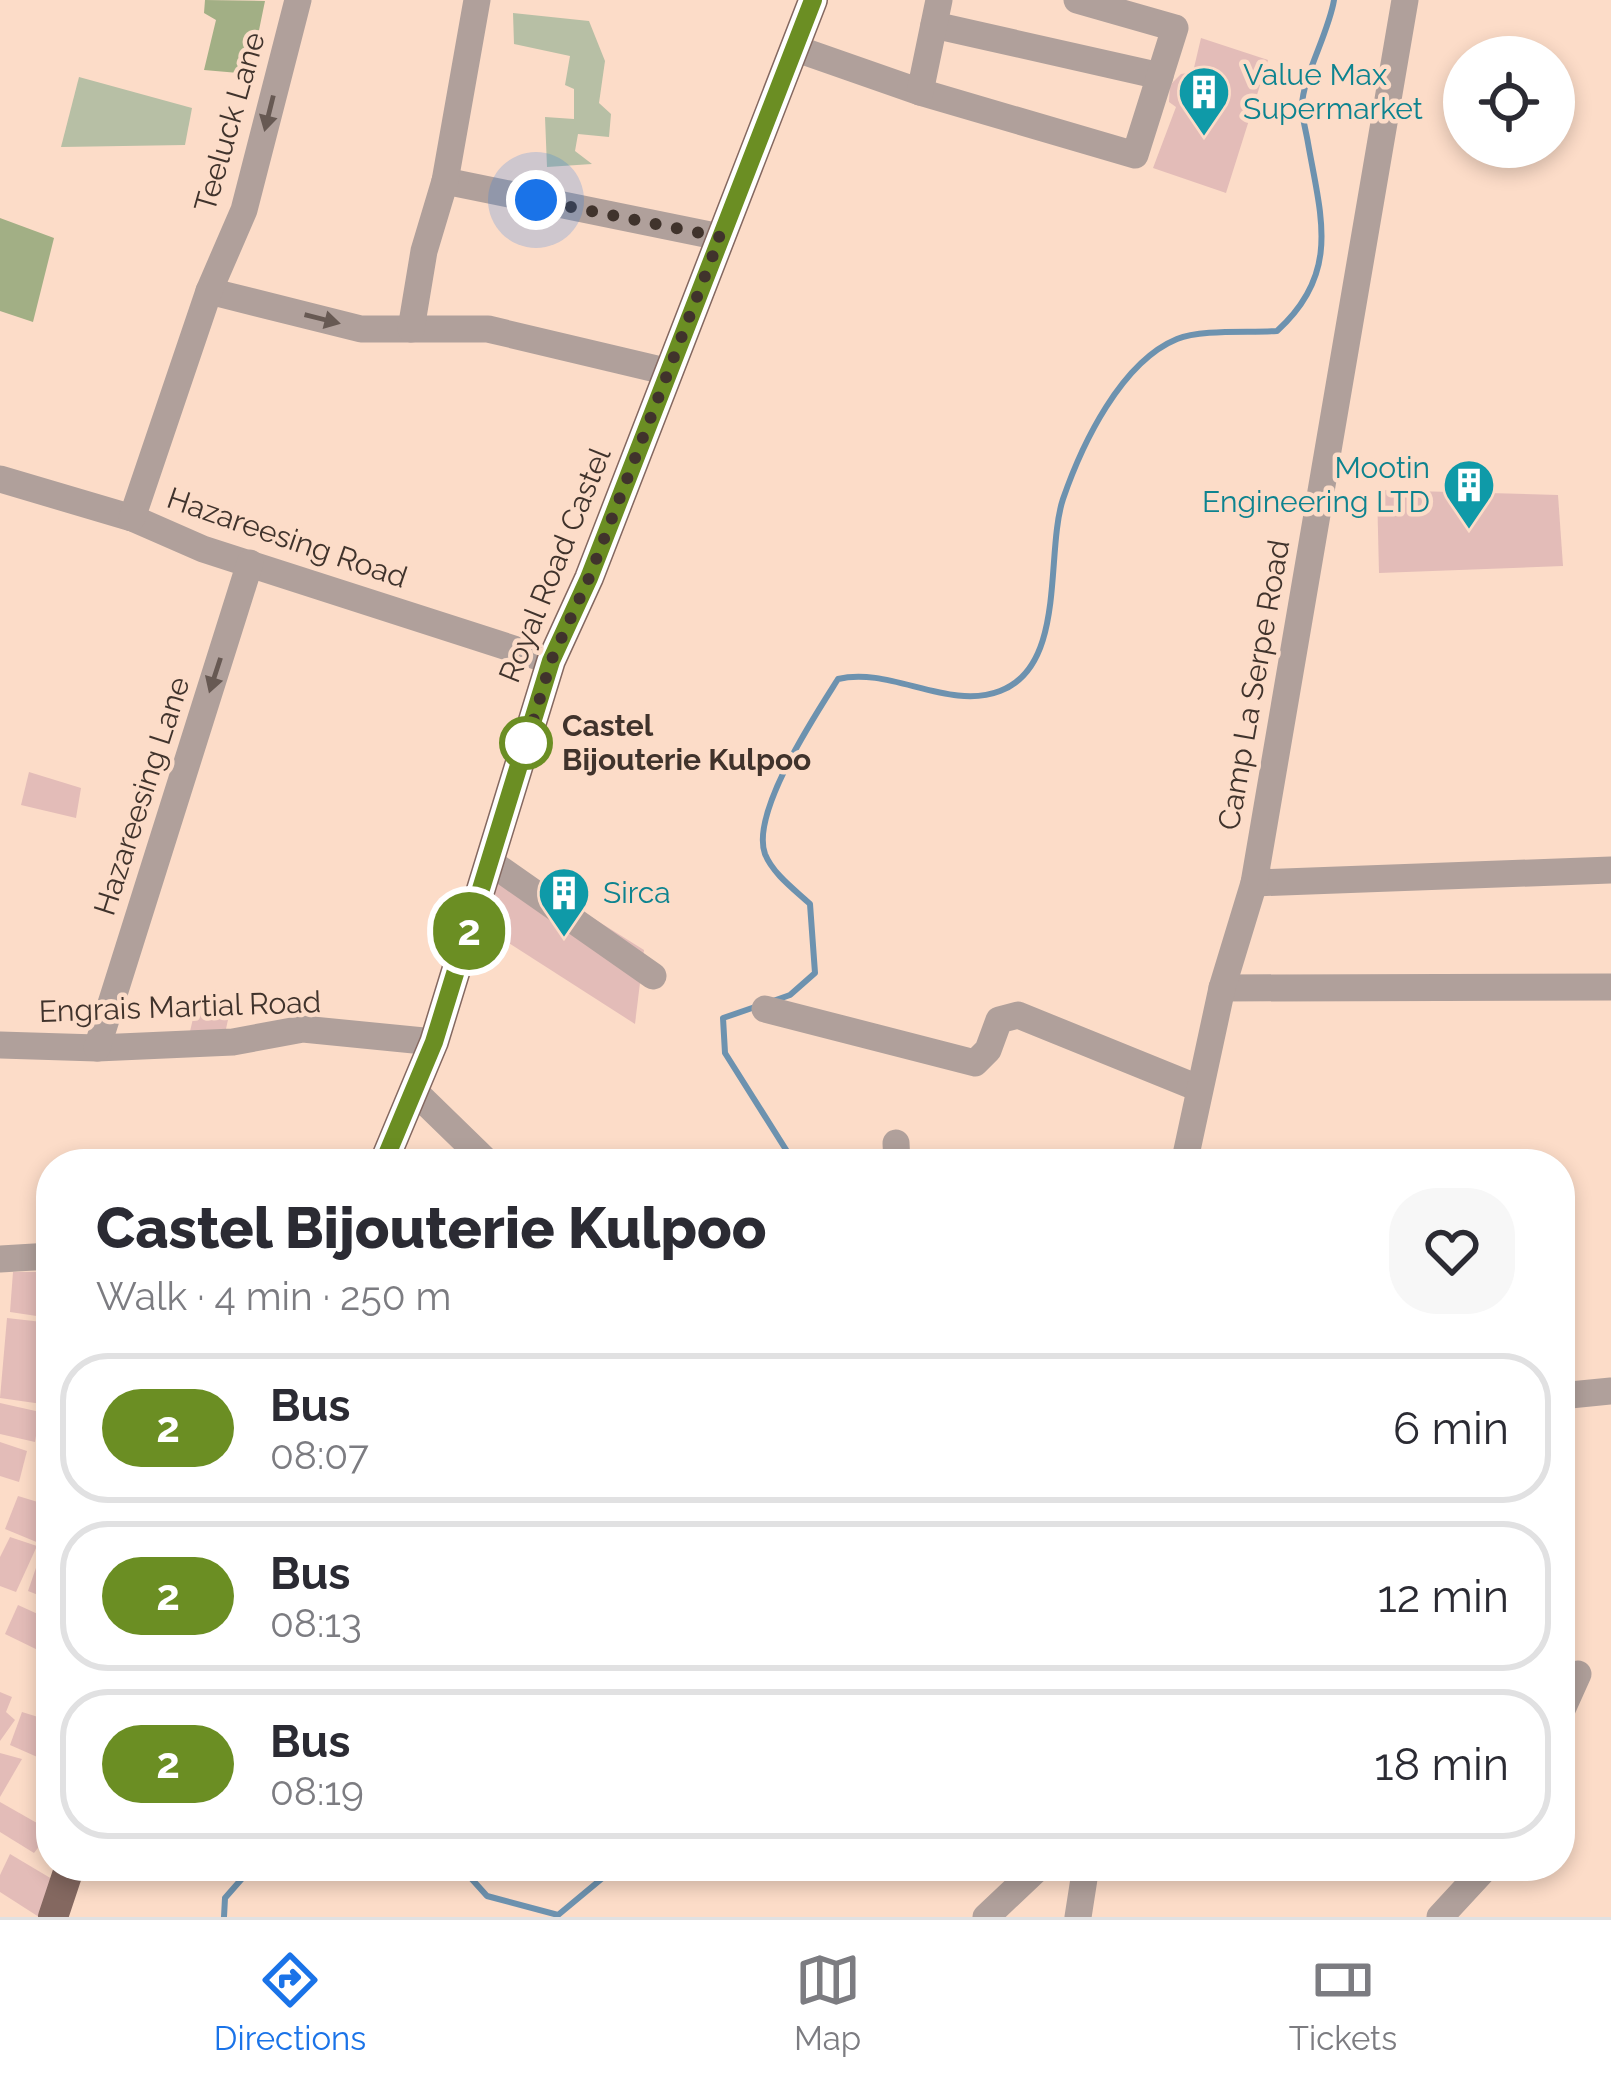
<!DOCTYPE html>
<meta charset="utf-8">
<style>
:root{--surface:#fff;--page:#f7f7f7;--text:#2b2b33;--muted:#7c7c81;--line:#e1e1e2;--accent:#1a73e8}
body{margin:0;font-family:Raleway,sans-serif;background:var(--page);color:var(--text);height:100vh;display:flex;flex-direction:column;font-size:45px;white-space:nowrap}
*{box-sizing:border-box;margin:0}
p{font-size:39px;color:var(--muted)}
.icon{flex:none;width:66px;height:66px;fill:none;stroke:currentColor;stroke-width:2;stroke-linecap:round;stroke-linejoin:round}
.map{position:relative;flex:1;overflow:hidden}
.panel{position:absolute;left:36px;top:1149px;width:1539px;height:732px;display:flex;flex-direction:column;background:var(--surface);border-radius:48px;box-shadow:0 6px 18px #0003}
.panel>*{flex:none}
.badge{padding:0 24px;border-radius:39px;font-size:42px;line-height:78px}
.fabs{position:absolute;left:1443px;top:36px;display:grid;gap:24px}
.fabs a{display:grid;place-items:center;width:132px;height:132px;border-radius:50%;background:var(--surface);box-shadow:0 6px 18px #0003;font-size:60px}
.you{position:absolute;width:60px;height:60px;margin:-30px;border:9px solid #fff;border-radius:50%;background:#1a73e8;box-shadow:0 0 0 18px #1a73e833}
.map>.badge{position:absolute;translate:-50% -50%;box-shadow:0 0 0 6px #fff}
.round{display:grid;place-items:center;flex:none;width:126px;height:126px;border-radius:48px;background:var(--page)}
.headline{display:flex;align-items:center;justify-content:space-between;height:204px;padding:0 60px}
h1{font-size:57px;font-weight:800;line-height:90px}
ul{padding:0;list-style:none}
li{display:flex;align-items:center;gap:36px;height:150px;margin:0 24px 18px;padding:0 36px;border:6px solid var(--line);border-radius:48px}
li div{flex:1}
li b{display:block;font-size:45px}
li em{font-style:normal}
li .badge{min-width:132px;font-weight:700;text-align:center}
.tabs{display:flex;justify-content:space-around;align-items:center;height:168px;border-top:3px solid var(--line);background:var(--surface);font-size:33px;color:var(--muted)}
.tabs a{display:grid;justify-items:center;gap:6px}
.tabs .active{color:var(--accent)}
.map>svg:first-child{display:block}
.green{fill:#b7bfa5}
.forest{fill:#a2af85}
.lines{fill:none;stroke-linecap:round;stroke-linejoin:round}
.stream{stroke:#6d92af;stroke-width:6}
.building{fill:#e3bcb8}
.minor{stroke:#b0a09b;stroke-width:27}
.major{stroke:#846860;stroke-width:30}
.oneway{fill:#675953}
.line-casing{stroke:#fff;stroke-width:27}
.line{stroke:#6b8e23;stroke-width:18}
.walk{stroke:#40332c;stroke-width:12;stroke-dasharray:0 21.6}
.stop-dot{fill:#fff;stroke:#6b8e23;stroke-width:6}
.labels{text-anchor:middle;stroke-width:9;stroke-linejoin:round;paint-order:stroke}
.culture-label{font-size:30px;fill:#0d838f;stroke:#fcdcc8;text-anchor:start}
.street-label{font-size:30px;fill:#40332c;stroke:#fcdcc8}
.stop-label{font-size:30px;font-weight:bold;fill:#40332c;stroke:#fcdcc8;text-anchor:start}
</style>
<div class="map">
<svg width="1611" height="1917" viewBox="0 0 1611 1917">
<rect width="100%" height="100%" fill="#fcdcc8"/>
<!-- green -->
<g class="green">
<polygon points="513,13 589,21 605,61 599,103 611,114 609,137 578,134 575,151 592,164 547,167 545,117 574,119 574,89 565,85 570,56 514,44"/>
<polygon points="79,77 192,108 185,145 61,147"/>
</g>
<!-- forest -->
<g class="forest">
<polygon points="205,0 265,1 250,74 204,70 216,20 204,13"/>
<polygon points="0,218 54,238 33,322 0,311"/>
</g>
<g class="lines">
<!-- stream -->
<g class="stream">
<path d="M 773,1001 L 790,995 L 815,973 L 810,904 C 795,890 773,874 765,854 C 750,813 816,714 838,679 C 889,666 949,711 1000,691 C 1067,666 1045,554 1063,499 C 1082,444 1121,362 1177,339 C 1201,329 1250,333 1277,331 C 1341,273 1321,217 1308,143 C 1306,131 1302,118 1302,106 C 1302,79 1329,32 1334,0"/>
<polyline points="755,1007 723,1018 725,1053 795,1164"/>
<polyline points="460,1866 487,1896 558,1915 617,1866"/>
<polyline points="224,1917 225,1898 253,1866"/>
</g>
</g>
<!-- building -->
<g class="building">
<polygon points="1201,38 1268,60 1226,193 1153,168 1176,107 1169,102 1170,85 1181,74 1193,72"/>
<polygon points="1377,490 1558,495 1563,566 1379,573"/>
<polygon points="29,772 81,788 76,818 21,805"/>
<polygon points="503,862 644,950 635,1024 484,927"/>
<polygon points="216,1002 231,1006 224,1038 188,1040 195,1010 213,1014"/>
<polygon points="13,1272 51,1272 50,1318 10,1312"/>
<polygon points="7,1318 51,1323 42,1404 0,1398"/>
<polygon points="0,1403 40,1412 35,1442 0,1434"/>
<polygon points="0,1442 27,1451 19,1482 0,1476"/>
<polygon points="18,1496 51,1506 51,1548 5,1529"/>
<polygon points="10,1537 37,1546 16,1592 0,1586 0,1557"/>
<polygon points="38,1562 51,1568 51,1600 28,1591"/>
<polygon points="18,1605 51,1620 51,1643 46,1654 5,1634"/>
<polygon points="0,1692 12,1697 6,1712 15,1720 0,1741"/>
<polygon points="22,1712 51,1721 51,1763 10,1745"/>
<polygon points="0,1753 22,1759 0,1797"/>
<polygon points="0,1802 51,1831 34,1853 0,1832"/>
<polygon points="10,1854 52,1879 39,1917 0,1892 0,1875"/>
</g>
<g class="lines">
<!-- minor -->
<g class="minor">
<polyline points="934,25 1160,76"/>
<polyline points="797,49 920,92 1135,155 1175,28 1077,0"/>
<polyline points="920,92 939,0"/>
<polyline points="445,181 720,237"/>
<polyline points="209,291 361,329 488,329 669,372"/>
<polyline points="411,329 424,251 445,181 477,0"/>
<polyline points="0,479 132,518 203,549 551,661"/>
<polyline points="132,518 209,291 244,210 298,0"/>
<polyline points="490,862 653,976"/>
<polyline points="1254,883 1611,870"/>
<polyline points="1222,988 1611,987"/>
<polyline points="765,1009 975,1063 988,1050 999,1020 1018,1015 1198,1088"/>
<polyline points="0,1045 97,1048 233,1042 303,1029 434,1042"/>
<polyline points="97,1048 250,563"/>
<polyline points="415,1092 489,1164"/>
<polyline points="896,1143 897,1164"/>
<polyline points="1184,1164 1222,988 1254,883 1405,0"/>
<polyline points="0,1259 51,1256"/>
<polyline points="1560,1396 1611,1391"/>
<polyline points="1560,1714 1578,1674"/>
<polyline points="986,1917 1040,1866"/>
<polyline points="1078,1917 1086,1866"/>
<polyline points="1440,1917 1487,1866"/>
</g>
<!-- major -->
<g class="major">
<polyline points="383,1164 434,1042 551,661 589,578 813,0"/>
<polyline points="53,1917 70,1866"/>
</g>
</g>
<!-- one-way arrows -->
<defs><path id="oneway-solid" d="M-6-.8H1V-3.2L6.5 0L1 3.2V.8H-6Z" transform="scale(3)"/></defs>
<g class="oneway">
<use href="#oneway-solid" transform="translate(269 113) rotate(104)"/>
<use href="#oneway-solid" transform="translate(322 319) rotate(14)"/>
<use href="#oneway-solid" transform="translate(215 675) rotate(108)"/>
</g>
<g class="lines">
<!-- line casing -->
<g class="line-casing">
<polyline id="line" points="383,1164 434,1042 551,661 589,578 813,0"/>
</g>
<!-- line -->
<use href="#line" class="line"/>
<!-- walk -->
<polyline class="walk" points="526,743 524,752 551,661 589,578 720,237 536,200"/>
</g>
<!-- icons -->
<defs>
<g id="building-pin" transform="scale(2.7)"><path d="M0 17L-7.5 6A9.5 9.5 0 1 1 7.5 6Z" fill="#0f9aa8" stroke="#fcdcc8"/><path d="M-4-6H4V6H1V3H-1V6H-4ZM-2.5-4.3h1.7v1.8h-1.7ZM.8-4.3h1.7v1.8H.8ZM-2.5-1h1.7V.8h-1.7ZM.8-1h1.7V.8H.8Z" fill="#fff"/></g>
</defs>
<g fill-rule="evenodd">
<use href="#building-pin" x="1204" y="92"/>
<use href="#building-pin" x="1469" y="485"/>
<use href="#building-pin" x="564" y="893"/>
</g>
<!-- markers -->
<circle class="stop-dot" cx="526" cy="743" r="24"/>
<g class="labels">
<!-- culture labels -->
<g class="culture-label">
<text x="1243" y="85">Value Max<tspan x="1243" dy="34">Supermarket</tspan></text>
<text x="1430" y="478" text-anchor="end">Mootin<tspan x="1430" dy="34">Engineering LTD</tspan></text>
<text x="603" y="903">Sirca</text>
</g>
<!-- street labels -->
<g class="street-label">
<text transform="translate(230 122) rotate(-74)" y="10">Teeluck Lane</text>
<text transform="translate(287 538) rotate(19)" y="10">Hazareesing Road</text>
<text transform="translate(555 565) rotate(-68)" y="10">Royal Road Castel</text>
<text transform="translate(1254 685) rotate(-80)" y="10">Camp La Serpe Road</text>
<text transform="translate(142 796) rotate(-72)" y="10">Hazareesing Lane</text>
<text transform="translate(180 1007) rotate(-2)" y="10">Engrais Martial Road</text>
</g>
<!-- stop labels -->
<g class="stop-label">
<text x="562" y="736">Castel<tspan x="562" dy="34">Bijouterie Kulpoo</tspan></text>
</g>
</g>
</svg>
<div class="fabs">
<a><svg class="icon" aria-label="locate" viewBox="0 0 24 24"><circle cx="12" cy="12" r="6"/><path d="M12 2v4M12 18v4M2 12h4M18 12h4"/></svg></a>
</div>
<div class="you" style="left:536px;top:200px"></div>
<b class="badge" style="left:469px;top:931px;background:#6b8e23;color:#fff">2</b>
<section class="panel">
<div class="headline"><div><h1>Castel Bijouterie Kulpoo</h1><p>Walk · 4 min · 250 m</p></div><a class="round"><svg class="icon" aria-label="heart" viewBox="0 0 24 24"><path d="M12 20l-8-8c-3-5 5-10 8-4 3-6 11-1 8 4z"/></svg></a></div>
<ul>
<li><span class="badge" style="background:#6b8e23;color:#fff">2</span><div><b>Bus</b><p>08:07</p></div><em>6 min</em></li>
<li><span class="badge" style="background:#6b8e23;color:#fff">2</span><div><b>Bus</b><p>08:13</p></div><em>12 min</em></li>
<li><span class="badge" style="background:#6b8e23;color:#fff">2</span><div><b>Bus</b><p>08:19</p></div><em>18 min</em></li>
</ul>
</section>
</div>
<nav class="tabs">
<a class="active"><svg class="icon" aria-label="directions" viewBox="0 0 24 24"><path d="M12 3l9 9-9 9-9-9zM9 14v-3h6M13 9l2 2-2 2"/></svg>Directions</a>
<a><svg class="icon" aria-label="map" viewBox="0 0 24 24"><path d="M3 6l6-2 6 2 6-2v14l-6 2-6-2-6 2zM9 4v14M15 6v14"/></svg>Map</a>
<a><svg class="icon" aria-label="tickets" viewBox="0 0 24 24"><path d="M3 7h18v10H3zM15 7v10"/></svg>Tickets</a>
</nav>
